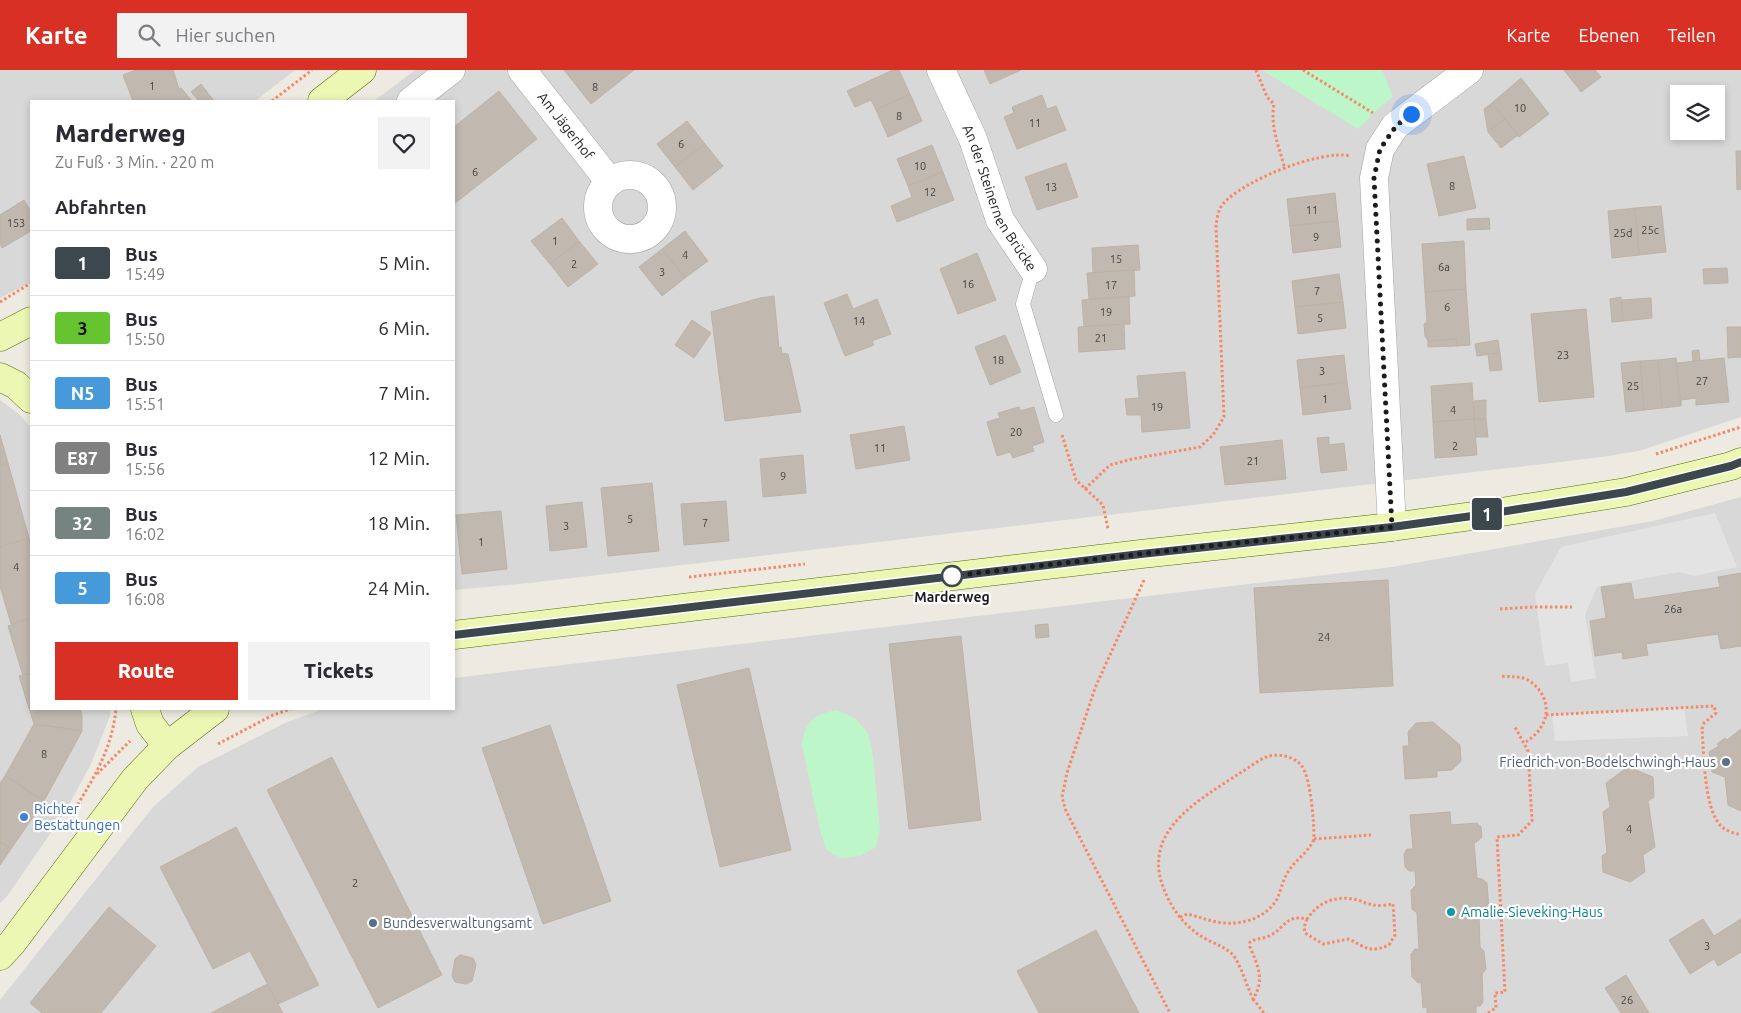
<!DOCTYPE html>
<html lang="de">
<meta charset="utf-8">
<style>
:root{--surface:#fff;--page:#f2f2f3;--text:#2b2b33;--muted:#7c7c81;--line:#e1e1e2;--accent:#d93025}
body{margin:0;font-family:Ubuntu,sans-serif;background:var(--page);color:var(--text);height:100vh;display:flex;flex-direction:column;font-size:19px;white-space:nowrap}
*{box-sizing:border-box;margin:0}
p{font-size:16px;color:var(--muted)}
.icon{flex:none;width:28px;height:28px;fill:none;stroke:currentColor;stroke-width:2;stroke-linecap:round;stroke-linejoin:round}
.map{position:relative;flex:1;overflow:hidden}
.drawer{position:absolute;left:30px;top:30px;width:425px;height:610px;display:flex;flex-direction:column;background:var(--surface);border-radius:0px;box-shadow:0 2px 8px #0003}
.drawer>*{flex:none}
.badge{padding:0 10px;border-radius:4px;font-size:18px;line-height:32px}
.tools{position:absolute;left:1670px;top:15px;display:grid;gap:10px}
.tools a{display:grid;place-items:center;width:55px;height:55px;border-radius:0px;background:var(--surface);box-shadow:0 2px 8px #0003;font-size:25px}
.you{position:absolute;width:25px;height:25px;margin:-12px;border:4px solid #fff;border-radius:50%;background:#1a73e8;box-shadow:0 0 0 8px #1a73e833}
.map>.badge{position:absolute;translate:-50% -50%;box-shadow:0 0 0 2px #fff}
h2{padding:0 25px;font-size:19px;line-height:45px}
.round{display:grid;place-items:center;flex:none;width:52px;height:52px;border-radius:0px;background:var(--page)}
.head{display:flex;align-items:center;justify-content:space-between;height:85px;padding:0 25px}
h1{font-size:24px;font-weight:800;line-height:38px}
.button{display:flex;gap:10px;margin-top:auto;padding:10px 25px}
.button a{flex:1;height:58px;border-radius:0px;background:var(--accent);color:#fff;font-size:20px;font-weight:800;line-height:58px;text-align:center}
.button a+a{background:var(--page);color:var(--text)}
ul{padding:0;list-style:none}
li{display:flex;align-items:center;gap:15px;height:65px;padding:0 25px;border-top:1px solid var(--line)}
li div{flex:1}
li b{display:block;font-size:19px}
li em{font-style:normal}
li .badge{min-width:55px;font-weight:700;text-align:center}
header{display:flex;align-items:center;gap:30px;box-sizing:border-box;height:70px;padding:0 25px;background:var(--accent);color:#fff}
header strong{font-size:24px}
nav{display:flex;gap:28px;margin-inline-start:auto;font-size:18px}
.search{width:350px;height:45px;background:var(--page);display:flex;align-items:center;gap:12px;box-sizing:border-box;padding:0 18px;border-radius:0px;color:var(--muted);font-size:19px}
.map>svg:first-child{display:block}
.residential{fill:#d9d8d8;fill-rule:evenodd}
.park{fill:#bdf7c9}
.parking{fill:#e3e3e3}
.building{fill:#c1b9b0;stroke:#beb2a4}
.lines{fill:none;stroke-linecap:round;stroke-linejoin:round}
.lane-casing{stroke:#a2a2a2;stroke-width:15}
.street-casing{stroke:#a2a2a2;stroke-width:29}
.secondary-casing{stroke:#566d07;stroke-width:29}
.path{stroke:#f68868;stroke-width:3;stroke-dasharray:2.5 2.5;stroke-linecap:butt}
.lane{stroke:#fff;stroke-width:14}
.street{stroke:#fff;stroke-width:28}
.secondary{stroke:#ecf7b4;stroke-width:28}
.line-casing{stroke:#fff;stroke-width:11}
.line{stroke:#3d484e;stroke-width:8}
.walk{stroke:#1b1b1b;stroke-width:5;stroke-dasharray:0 9}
.stop-dot{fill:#fff;stroke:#3d484e;stroke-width:2.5}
.service-dot{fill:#5c6f8a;stroke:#fff;stroke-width:2}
.shop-dot{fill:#3f7fe0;stroke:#fff;stroke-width:2}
.culture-dot{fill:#0f9aa8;stroke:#fff;stroke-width:2}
.labels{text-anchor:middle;stroke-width:4.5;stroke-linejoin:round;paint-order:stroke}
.number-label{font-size:11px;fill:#444240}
.street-label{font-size:14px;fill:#1b1b1b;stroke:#fff}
.stop-label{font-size:14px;font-weight:bold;fill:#1b1b1b;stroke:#fff}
.service-label{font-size:14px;fill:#4e5e75;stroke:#fff;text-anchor:end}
.shop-label{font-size:14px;fill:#366cbe;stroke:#fff;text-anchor:start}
.culture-label{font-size:14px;fill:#0d838f;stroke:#fff;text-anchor:start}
</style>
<header>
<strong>Karte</strong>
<div class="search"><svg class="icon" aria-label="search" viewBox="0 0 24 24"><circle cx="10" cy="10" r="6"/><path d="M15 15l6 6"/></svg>Hier suchen</div>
<nav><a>Karte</a><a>Ebenen</a><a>Teilen</a></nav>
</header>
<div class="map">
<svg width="1741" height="943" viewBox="0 0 1741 943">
<rect width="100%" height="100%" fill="#edeae1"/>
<!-- residential -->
<g class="residential">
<polygon points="0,0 295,0 255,31 31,31 31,212 0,228"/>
<path d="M 415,0 L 1741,0 L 1741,347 L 1639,381 L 1602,387 L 529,513 L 454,520 L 454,31 L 374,31 ZM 1679,24 L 1716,24 L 1716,61 L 1679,61 Z"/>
<polygon points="0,330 19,344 31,358 31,639 110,639 110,646 91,694 65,742 8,825 0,833"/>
<polygon points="1741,427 1741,943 0,943 0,930 153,737 198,697 285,653 323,639 454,639 454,608 1392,497 1653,451"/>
</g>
<!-- park -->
<g class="park">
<polygon points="1262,0 1382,0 1393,27 1382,35 1358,59"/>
<path d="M 837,640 L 856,649 L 868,663 L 873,686 L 880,760 L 876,777 L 860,786 L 841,788 L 827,780 L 821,764 L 802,675 C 804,652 815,644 837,640 Z"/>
</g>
<!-- parking -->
<g class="parking">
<polygon points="1715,443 1737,497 1694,506 1679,502 1597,517 1585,545 1596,608 1571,612 1568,593 1545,596 1535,524 1561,477"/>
<polygon points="1684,638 1688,666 1555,671 1552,645"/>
</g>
<!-- building -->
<g class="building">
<polygon points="136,0 173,0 179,19 181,18 192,31 133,31 123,5"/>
<polygon points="564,0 634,0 591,34"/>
<polygon points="893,0 899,0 910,24 876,40 871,30 855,37 847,21"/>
<polygon points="984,0 1021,0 990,14"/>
<polygon points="1564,0 1595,0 1601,7 1581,22"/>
<polygon points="1521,8 1549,44 1519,67 1492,33"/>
<polygon points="201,14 214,31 199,31 191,22"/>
<polygon points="499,21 537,69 454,134 454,57"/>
<polygon points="910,24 922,51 888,67 876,40"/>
<polygon points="1042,25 1047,39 1056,36 1066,60 1017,79 1004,47 1014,43 1012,37"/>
<polygon points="1492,33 1505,49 1488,62 1484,39"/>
<polygon points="1505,49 1518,65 1501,78 1488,62"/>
<polygon points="687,51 705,74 675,97 657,74"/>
<polygon points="705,74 723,96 693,120 675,97"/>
<polygon points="932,75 943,102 908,116 897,89"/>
<polygon points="1736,81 1741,81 1741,119 1737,120"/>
<polygon points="1464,86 1476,138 1439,146 1427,94"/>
<polygon points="1066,93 1078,127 1037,140 1025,107"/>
<polygon points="943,102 954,130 897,152 891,136 912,127 908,116"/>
<polygon points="1335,123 1338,151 1290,156 1287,129"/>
<polygon points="24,130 31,142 31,161 2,178 0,174 0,145"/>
<polygon points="1661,136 1666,182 1639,185 1635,138"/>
<polygon points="1635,138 1639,185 1612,188 1608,141"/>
<polygon points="562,148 579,171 550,194 531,171"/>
<polygon points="1489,148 1490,159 1467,160 1467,149"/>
<polygon points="1338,151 1341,177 1293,183 1290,156"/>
<polygon points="685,161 708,191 685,208 662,179"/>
<polygon points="579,171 598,194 568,217 550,194"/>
<polygon points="1464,171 1466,219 1425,222 1422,174"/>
<polygon points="1138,175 1140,200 1093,203 1092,178"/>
<polygon points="662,179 685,208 662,226 639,197"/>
<polygon points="977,183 996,230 958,244 940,199"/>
<polygon points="1727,198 1728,213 1704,214 1703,199"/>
<polygon points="1134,200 1135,226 1089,229 1087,203"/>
<polygon points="1339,204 1343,232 1295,237 1292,211"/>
<polygon points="1466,219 1470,275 1456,276 1456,269 1428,271 1425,266 1424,254 1427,252 1425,222"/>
<polygon points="847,224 853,239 877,229 891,264 872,271 874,275 845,286 824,233"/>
<polygon points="774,226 779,278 781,277 782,283 788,284 801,342 725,351 711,242 760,228"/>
<polygon points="1129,227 1130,254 1084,257 1082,230"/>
<polygon points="1621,227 1623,251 1612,252 1610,229"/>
<polygon points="1651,228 1652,248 1623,251 1622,230"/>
<polygon points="1343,232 1346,258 1298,264 1295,237"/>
<polygon points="1586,239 1594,327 1539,332 1531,244"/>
<polygon points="692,250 711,263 694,288 675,275"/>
<polygon points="1124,254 1125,279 1079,282 1078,257"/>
<polygon points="1727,257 1741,257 1741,287 1728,288"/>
<polygon points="1005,265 1021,302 990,315 975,277"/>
<polygon points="1456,269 1456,276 1428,277 1428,271"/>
<polygon points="1498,270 1500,283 1477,286 1475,274"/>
<polygon points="1699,280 1700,291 1693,292 1692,281"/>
<polygon points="1500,283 1502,300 1490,301 1488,284"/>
<polygon points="1344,285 1347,312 1300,318 1297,290"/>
<polygon points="1676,288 1680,336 1662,338 1658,290"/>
<polygon points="1724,288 1729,332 1696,335 1696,328 1681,330 1681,336 1677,293"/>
<polygon points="1658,290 1662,338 1644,340 1640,291"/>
<polygon points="1640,291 1644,340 1626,342 1621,293"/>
<polygon points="1185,302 1190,358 1142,362 1141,345 1127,345 1125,329 1139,328 1137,306"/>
<polygon points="1347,312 1351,339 1303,345 1300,318"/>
<polygon points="1472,313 1474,349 1433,352 1431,316"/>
<polygon points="1486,330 1486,349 1474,349 1474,331"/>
<polygon points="1019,337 1020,341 1034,337 1044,372 1032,376 1034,381 1013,388 1010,382 997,386 987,352 1000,348 998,343"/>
<polygon points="1474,349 1486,349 1488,367 1476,367"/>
<polygon points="1474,349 1477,385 1435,388 1433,352"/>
<polygon points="904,356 910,390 856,399 850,365"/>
<polygon points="0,365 8,393 0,396"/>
<polygon points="1329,367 1329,375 1344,373 1347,400 1321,403 1317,368"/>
<polygon points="1282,370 1286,409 1225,415 1220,377"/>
<polygon points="803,385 806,423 763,427 760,389"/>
<polygon points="8,393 29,468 0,477 0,396"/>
<polygon points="652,413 659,481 608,486 601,418"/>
<polygon points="726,431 729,471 684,475 681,434"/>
<polygon points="582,432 587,477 550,481 546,436"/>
<polygon points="501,441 507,499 462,504 456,445"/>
<polygon points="29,468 31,477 31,548 11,554 0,516 0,477"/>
<polygon points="1741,503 1741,576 1721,579 1718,564 1646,574 1648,585 1623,589 1622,582 1595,586 1590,551 1606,548 1601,517 1631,513 1634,530 1720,517 1718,507"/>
<polygon points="1388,510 1393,616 1260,623 1254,518"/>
<polygon points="31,548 31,603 23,606 8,556"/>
<polygon points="1048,554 1049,567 1036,568 1035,555"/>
<polygon points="961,566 981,750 909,759 889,574"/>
<polygon points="749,598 791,780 720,797 677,615"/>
<polygon points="31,603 31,639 80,639 82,646 82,661 34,654 19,606"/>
<polygon points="1433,652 1460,675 1461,691 1452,700 1437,701 1437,707 1405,709 1403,676 1409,676 1408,662 1416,653"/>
<polygon points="34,654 82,661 44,731 5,706"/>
<polygon points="550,655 611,831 543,854 482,678"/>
<polygon points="1741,659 1741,741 1728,735 1725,707 1712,702 1709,682 1719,676 1717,674 1725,668 1727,670"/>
<polygon points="332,687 442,905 378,938 267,720"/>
<polygon points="1628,697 1653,707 1654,727 1648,731 1655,777 1643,785 1645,802 1630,812 1603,802 1602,786 1607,783 1603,742 1610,737 1606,713"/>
<polygon points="5,706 44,731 11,779 0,772 0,713"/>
<polygon points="1450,742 1451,755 1477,753 1481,757 1482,767 1477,772 1474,772 1477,808 1482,809 1487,813 1489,840 1485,845 1479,846 1480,877 1484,881 1486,899 1482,904 1483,932 1480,936 1476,936 1476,943 1427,943 1427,937 1423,938 1421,912 1418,913 1412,907 1411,884 1415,879 1419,879 1417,843 1412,839 1411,820 1416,815 1415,801 1409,801 1405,797 1404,784 1407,779 1413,779 1410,745"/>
<polygon points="236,757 319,915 278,934 250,881 213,899 160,797"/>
<polygon points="0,772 11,779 0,795"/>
<polygon points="109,837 156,876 101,943 42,943 30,933"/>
<polygon points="1703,849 1714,866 1741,849 1741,882 1718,896 1714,889 1690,904 1669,870"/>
<polygon points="1096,860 1139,943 1039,943 1017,901"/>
<polygon points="460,885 473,888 476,895 472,911 466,914 455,912 452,906 455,889"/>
<polygon points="1626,905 1649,943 1621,943 1605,918"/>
<polygon points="267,914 283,943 211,943"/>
</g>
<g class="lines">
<!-- lane casing -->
<g class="lane-casing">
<polyline id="lane" points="1033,199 1023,234 1056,345"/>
</g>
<!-- street casing -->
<g class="street-casing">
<g id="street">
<path id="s1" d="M 522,0 L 610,112"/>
<path id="s2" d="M 941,0 L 973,69 L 1000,150 L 1033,199"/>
<polyline points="411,31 451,0"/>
<circle cx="630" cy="137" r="32"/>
<polyline points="1392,457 1374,108 1380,79 1395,56 1469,0"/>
</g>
</g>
<!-- secondary casing -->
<g class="secondary-casing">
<g id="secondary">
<polyline points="322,31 362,0"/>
<polyline points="0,267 31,251"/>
<polyline points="0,307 16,315 31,329"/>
<polyline points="454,565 1141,484 1392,457 1495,443 1626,422 1731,396 1741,392"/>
<polyline points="145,639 150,654 167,676"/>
<polyline points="0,886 12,873 135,709 167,676 215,639"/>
</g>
</g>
<!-- path -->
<g class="path">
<path d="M 1256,0 L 1267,27 L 1274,34 C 1270,56 1279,77 1285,99"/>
<polyline points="1303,0 1373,43"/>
<polyline points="272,31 312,0"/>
<polyline points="0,232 31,213"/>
<polyline points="1062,365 1076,410 1103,435 1108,459"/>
<polyline points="1656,384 1741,357"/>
<path d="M 1085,419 L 1110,395 L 1132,389 L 1200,377 L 1213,365 L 1224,347 L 1216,156 C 1217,149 1218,139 1223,134 C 1242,111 1321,79 1350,86"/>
<polyline points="689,507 805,494"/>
<polyline points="1144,510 1095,618 1067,703 1062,727 1066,741 1170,943"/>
<polyline points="1500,539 1532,537 1572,537"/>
<path d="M 1502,606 C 1511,607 1518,606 1526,609 C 1534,613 1539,619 1543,626 C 1552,646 1541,663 1524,673"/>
<path d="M 1546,645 L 1714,636 L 1716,643 L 1704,653 L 1702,659 C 1704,684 1704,737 1720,755 C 1725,761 1734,763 1741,765"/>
<polyline points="218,674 273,645 291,639"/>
<polyline points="97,704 130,671"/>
<path d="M 75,739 C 95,706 112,678 116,639"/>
<path d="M 1180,847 L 1187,844 C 1197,846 1206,850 1217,852 C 1238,856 1263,850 1276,831 C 1281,822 1282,811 1288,802 C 1295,790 1309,782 1314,769"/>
<path d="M 1307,849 L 1304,857 L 1305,863 L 1323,874 L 1349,869 C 1366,878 1370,883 1389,875 L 1395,865 L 1393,834 C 1387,835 1379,836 1373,835 C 1368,834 1363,832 1358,830 C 1337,825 1319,831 1307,849 C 1285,844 1286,858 1269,866 C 1263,869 1256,868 1250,872 L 1250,877 C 1258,896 1265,910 1253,929 C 1248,919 1239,890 1232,884 C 1225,877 1215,874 1206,869 C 1182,856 1167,833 1160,807 C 1158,798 1158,787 1161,777 C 1171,744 1213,721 1240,703 C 1249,698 1259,689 1269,686 C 1280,684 1293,686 1301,695 C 1311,707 1314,752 1314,769 L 1371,765"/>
<polyline points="1253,929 1264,943"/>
<polyline points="1488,943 1496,938 1495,923 1505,922 1497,767 1518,765 1532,751 1528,681 1515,657"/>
</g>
<!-- lane -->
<use href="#lane" class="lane"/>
<!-- street -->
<use href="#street" class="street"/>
<!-- secondary -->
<use href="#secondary" class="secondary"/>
</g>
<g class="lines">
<!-- line casing -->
<g class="line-casing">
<polyline id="line" points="454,565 1141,484 1392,457 1494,443 1626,422 1731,396 1741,392"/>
</g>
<!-- line -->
<use href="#line" class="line"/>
<!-- walk -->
<polyline class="walk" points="952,506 1209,476 1392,457 1374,108 1380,79 1396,56 1411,44"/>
</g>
<!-- markers -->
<circle class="stop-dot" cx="952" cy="506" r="10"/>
<g class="service-dot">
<circle cx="1726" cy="692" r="5"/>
<circle cx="373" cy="853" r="5"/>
</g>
<circle class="shop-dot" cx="24" cy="747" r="5"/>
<circle class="culture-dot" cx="1451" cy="842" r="5"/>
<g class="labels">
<!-- number labels -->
<g class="number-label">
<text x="152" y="20">1</text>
<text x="595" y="21">8</text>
<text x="1520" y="42">10</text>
<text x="899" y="50">8</text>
<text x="1035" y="57">11</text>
<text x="681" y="78">6</text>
<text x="920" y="100">10</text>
<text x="475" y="106">6</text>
<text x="1452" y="120">8</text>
<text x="1051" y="121">13</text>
<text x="930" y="126">12</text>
<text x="1312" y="144">11</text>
<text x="16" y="157">153</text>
<text x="1650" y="164">25c</text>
<text x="1623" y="167">25d</text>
<text x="1316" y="171">9</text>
<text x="555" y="175">1</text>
<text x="685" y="189">4</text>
<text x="1116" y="193">15</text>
<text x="574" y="198">2</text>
<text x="1444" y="201">6a</text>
<text x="662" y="206">3</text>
<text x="968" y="218">16</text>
<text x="1111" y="219">17</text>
<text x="1317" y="225">7</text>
<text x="1447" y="241">6</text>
<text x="1106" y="246">19</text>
<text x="1320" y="252">5</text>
<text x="859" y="255">14</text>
<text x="1101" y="272">21</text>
<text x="1563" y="289">23</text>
<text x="998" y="294">18</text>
<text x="1322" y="305">3</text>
<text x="1702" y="315">27</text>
<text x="1633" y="320">25</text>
<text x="1325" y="333">1</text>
<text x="1157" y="341">19</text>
<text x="1453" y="344">4</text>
<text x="1016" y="366">20</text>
<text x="1455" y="380">2</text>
<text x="880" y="382">11</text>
<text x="1253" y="395">21</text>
<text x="783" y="410">9</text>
<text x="630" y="453">5</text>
<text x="705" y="457">7</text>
<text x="566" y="460">3</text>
<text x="481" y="476">1</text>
<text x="16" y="501">4</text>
<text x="1673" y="543">26a</text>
<text x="1324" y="571">24</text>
<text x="44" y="688">8</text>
<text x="1629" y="763">4</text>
<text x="355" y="817">2</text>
<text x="1707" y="880">3</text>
<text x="1627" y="934">26</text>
</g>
<!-- street labels -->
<g class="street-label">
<text dy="5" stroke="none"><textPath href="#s1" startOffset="71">Am Jägerhof</textPath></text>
<text dy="5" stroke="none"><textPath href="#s2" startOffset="141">An der Steinernen Brücke</textPath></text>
</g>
<!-- stop labels -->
<g class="stop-label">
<text x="952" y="532">Marderweg</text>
</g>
<!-- service labels -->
<g class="service-label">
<text x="1716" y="697">Friedrich-von-Bodelschwingh-Haus</text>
<text x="383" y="858" text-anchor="start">Bundesverwaltungsamt</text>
</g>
<!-- shop labels -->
<g class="shop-label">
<text x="34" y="744">Richter<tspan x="34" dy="16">Bestattungen</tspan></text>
</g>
<!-- culture labels -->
<g class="culture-label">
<text x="1461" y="847">Amalie-Sieveking-Haus</text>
</g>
</g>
</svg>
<div class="tools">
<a><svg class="icon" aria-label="layers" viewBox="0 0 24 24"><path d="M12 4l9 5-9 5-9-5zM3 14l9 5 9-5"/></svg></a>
</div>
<div class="you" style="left:1411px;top:44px"></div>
<b class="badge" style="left:1487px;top:444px;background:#3d484e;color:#fff">1</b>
<section class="drawer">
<div class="head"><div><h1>Marderweg</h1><p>Zu Fuß · 3 Min. · 220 m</p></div><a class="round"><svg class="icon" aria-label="heart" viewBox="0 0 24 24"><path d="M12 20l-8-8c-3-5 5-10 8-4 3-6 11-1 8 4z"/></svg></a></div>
<h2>Abfahrten</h2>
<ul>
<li><span class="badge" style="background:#3d484e;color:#fff">1</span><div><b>Bus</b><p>15:49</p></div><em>5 Min.</em></li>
<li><span class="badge" style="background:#66c430;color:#111">3</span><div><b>Bus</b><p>15:50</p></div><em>6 Min.</em></li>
<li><span class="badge" style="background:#479ada;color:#fff">N5</span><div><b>Bus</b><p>15:51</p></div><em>7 Min.</em></li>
<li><span class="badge" style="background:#808080;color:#fff">E87</span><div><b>Bus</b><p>15:56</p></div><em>12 Min.</em></li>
<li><span class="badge" style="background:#768481;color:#fff">32</span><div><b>Bus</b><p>16:02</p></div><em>18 Min.</em></li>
<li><span class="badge" style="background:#479ada;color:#fff">5</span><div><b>Bus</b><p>16:08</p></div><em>24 Min.</em></li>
</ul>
<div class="button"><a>Route</a><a>Tickets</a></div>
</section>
</div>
